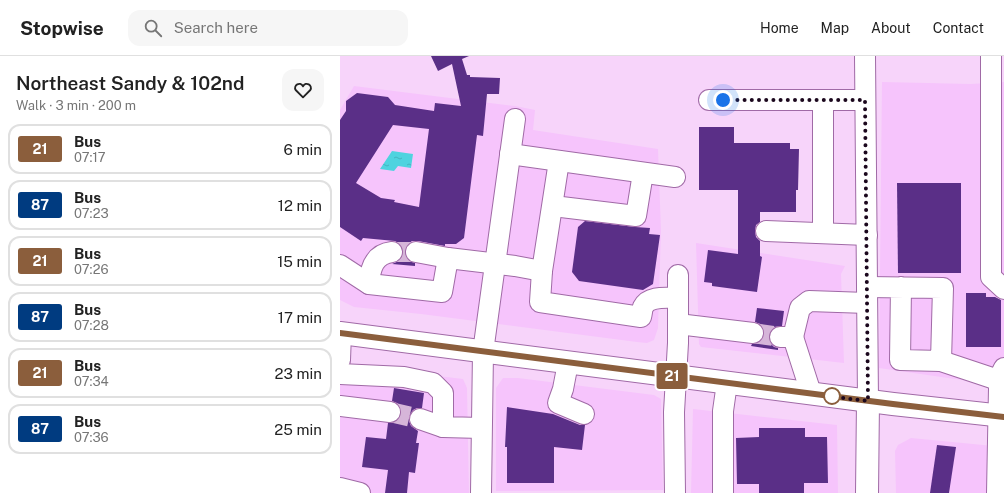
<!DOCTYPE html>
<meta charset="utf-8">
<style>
:root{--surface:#fff;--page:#f6f6f6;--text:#222;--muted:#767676;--line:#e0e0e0}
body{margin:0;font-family:"Public Sans",sans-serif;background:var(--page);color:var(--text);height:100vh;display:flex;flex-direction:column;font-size:15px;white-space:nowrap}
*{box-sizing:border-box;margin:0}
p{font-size:13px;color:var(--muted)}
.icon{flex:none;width:22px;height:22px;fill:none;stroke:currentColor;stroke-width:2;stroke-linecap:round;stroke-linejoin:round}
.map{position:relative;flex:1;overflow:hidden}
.sheet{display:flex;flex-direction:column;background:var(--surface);width:340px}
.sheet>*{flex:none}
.badge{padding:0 8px;border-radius:3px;font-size:14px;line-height:26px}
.you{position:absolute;width:20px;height:20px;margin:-10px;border:3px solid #fff;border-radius:50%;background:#1a73e8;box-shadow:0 0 0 6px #1a73e833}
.map>.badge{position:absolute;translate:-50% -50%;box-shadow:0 0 0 2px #fff}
.round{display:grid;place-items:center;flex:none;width:42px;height:42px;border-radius:12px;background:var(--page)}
.headline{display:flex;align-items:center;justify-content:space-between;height:68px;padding:0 16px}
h1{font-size:19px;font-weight:600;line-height:30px}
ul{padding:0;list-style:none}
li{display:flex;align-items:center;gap:12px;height:50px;margin:0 8px 6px;padding:0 8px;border:2px solid var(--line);border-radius:12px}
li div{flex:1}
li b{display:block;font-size:15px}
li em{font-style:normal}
li .badge{min-width:44px;font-weight:700;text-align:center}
header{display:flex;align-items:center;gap:24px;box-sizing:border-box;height:56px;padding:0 20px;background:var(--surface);border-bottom:1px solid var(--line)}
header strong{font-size:19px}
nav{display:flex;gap:22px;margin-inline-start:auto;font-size:14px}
.search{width:280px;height:36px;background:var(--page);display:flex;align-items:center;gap:10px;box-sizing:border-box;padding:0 14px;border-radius:12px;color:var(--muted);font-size:15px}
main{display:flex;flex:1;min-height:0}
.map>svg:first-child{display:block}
.built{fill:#f6c4fc}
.water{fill:url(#water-ripples)}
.building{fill:#5a2f87;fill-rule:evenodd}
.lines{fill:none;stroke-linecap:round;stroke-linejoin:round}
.minor-tunnel{stroke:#d6b5d9;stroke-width:20;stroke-dasharray:20 10;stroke-linecap:butt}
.minor-casing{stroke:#a06aa6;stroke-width:22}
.major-casing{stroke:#a06aa6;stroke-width:24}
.minor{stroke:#fff;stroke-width:20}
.major{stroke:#fff;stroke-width:22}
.line-casing{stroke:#fff;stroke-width:9}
.line{stroke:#8b5e3c;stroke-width:6}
.walk{stroke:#1b071d;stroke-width:4;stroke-dasharray:0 7.2}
.stop-dot{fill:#fff;stroke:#8b5e3c;stroke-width:2}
</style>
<header>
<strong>Stopwise</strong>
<div class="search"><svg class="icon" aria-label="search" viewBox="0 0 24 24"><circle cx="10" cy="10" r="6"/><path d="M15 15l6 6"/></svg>Search here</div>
<nav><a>Home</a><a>Map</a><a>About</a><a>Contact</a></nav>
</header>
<main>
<section class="sheet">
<div class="headline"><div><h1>Northeast Sandy &amp; 102nd</h1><p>Walk · 3 min · 200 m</p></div><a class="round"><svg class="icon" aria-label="heart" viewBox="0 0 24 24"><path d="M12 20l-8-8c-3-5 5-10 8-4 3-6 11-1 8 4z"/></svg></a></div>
<ul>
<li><span class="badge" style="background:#8b5e3c;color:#fff">21</span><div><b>Bus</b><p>07:17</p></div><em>6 min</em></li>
<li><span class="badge" style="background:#003b80;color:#fff">87</span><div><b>Bus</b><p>07:23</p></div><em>12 min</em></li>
<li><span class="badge" style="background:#8b5e3c;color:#fff">21</span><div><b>Bus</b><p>07:26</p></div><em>15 min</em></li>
<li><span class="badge" style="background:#003b80;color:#fff">87</span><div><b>Bus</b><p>07:28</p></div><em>17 min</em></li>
<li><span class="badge" style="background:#8b5e3c;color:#fff">21</span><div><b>Bus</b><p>07:34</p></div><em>23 min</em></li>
<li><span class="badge" style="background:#003b80;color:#fff">87</span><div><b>Bus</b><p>07:36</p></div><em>25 min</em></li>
</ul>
</section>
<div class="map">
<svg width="664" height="437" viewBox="0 0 664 437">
<defs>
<pattern id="water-ripples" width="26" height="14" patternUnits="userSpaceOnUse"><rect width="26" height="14" fill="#4fd3df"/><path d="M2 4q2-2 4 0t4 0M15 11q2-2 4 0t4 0" fill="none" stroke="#44b4bf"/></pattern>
</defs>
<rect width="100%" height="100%" fill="#f7d4fa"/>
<!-- built -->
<g class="built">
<polygon points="542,26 631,28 664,26 664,328 629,325 539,312"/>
<polygon points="14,30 175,50 195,54 193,74 318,93 321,175 318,272 314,284 307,287 297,286 81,258 14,251 0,244 0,54"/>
<polygon points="356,187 505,210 501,218 504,307 361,291 359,288"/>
<polygon points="0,308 123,323 127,332 129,437 0,437"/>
<polygon points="163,322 178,322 314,339 321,343 323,434 156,435 156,332"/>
<polygon points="353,353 497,369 498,437 351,437"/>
<polygon points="571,382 664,391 664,437 556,437 555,395 558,389"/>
</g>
<!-- water -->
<polygon class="water" points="52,95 73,98 71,112 58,110 54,115 40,113"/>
<!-- building -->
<g class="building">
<path d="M 91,0 L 129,0 L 122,3 L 127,19 L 130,19 L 130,21 L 160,22 L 159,38 L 147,38 L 143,80 L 137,79 L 124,182 L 116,188 L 105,188 L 105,190 L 78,185 L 72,185 L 68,188 L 65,194 L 65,199 L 69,205 L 75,207 L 75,210 L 52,208 L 59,205 L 63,200 L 63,194 L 60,188 L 55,185 L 23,182 L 21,185 L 0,171 L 0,64 L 6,55 L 6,45 L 17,37 L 48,41 L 55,49 L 94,55 L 95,47 L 121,50 L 112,8 L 98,15 ZM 53,69 L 89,73 L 79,151 L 54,146 L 55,144 L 41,142 L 16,127 Z"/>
<polygon points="359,71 394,71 394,87 450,87 450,93 459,93 458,134 456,134 456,156 420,156 420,166 416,169 415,175 416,181 420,185 420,200 422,201 417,236 372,230 372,227 364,226 368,194 398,198 398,134 359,134"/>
<polygon points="557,127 621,127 621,217 558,217"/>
<polygon points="245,165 295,171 310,172 309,178 320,179 313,228 303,234 239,225 232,216 238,171"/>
<polygon points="626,237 646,237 646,241 655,241 661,244 661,291 626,291"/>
<polygon points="417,252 444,255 442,270 434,271 430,276 429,281 430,287 434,291 438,292 438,294 411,290 412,288 417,288 422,284 424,279 423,272 420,268 415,266"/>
<polygon points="54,332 84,337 82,352 77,352 73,354 69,360 69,365 71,370 78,375 76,387 79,387 75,417 69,416 67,437 45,437 48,414 22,411 26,381 46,383 48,367 54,367 59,363 61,358 61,352 57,347 52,345"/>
<polygon points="167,351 213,358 240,369 245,369 242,394 214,391 214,427 167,427 167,391 165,391"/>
<polygon points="419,372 465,372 465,381 487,381 488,427 464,427 464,437 419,437 419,428 397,428 396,382 419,381"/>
<polygon points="597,389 616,391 609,437 590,437"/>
</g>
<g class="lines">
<!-- minor-tunnel -->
<g class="minor-tunnel">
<polyline points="52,196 76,196"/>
<polyline points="413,277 440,281"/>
<polyline points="50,356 80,363"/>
</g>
<!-- minor casing -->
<g class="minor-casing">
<g id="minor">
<polyline points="525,0 528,345"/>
<polyline points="651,0 651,221 664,233"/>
<polyline points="369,44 525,44"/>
<polyline points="170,98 335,121"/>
<path d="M 219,105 L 202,215 L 200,246 L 301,261 C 302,258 302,254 303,251 C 309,239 327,242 338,242"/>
<polyline points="213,150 296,160 303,117"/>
<polyline points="426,175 527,179"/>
<polyline points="483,177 483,44"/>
<polyline points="76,196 108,202"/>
<polyline points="0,209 29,228 102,236 108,202 175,210 202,215"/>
<path d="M 29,228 C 30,213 34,198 52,196"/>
<polyline points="527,231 603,232 601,305 560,304 561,231"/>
<polyline points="338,268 413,277"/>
<polyline points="440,281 453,281 460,252 469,245 527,247"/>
<polyline points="453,281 471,337"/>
<polyline points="0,304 1,277"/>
<polyline points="601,305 658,324"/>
<polyline points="228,307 223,333 218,347 244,358"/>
<polyline points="0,318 64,321 93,327 103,337 103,371 141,372"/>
<polyline points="0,350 50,356"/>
<polyline points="80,363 103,371"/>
<polyline points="0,432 20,437"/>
<polyline points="141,437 143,296 175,63"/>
<polyline points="335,437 334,356 338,287 338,219"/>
<polyline points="383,437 383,355 387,327"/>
<polyline points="657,437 659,332 658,324 664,312"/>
</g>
</g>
<!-- major casing -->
<g class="major-casing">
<g id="major">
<polyline points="0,277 553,348 664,360"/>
<polyline points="527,437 528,345"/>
</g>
</g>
<!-- minor -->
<use href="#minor" class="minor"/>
<!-- major -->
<use href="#major" class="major"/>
</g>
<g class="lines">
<!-- line casing -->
<g class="line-casing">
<polyline id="line" points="0,277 553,348 664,361"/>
</g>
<!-- line -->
<use href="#line" class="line"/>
<!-- walk -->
<polyline class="walk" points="383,44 525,44 528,345 486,340 492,340"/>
</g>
<!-- markers -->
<circle class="stop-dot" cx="492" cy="340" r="8"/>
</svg>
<div class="you" style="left:383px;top:44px"></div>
<b class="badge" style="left:332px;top:320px;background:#8b5e3c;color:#fff">21</b>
</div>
</main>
